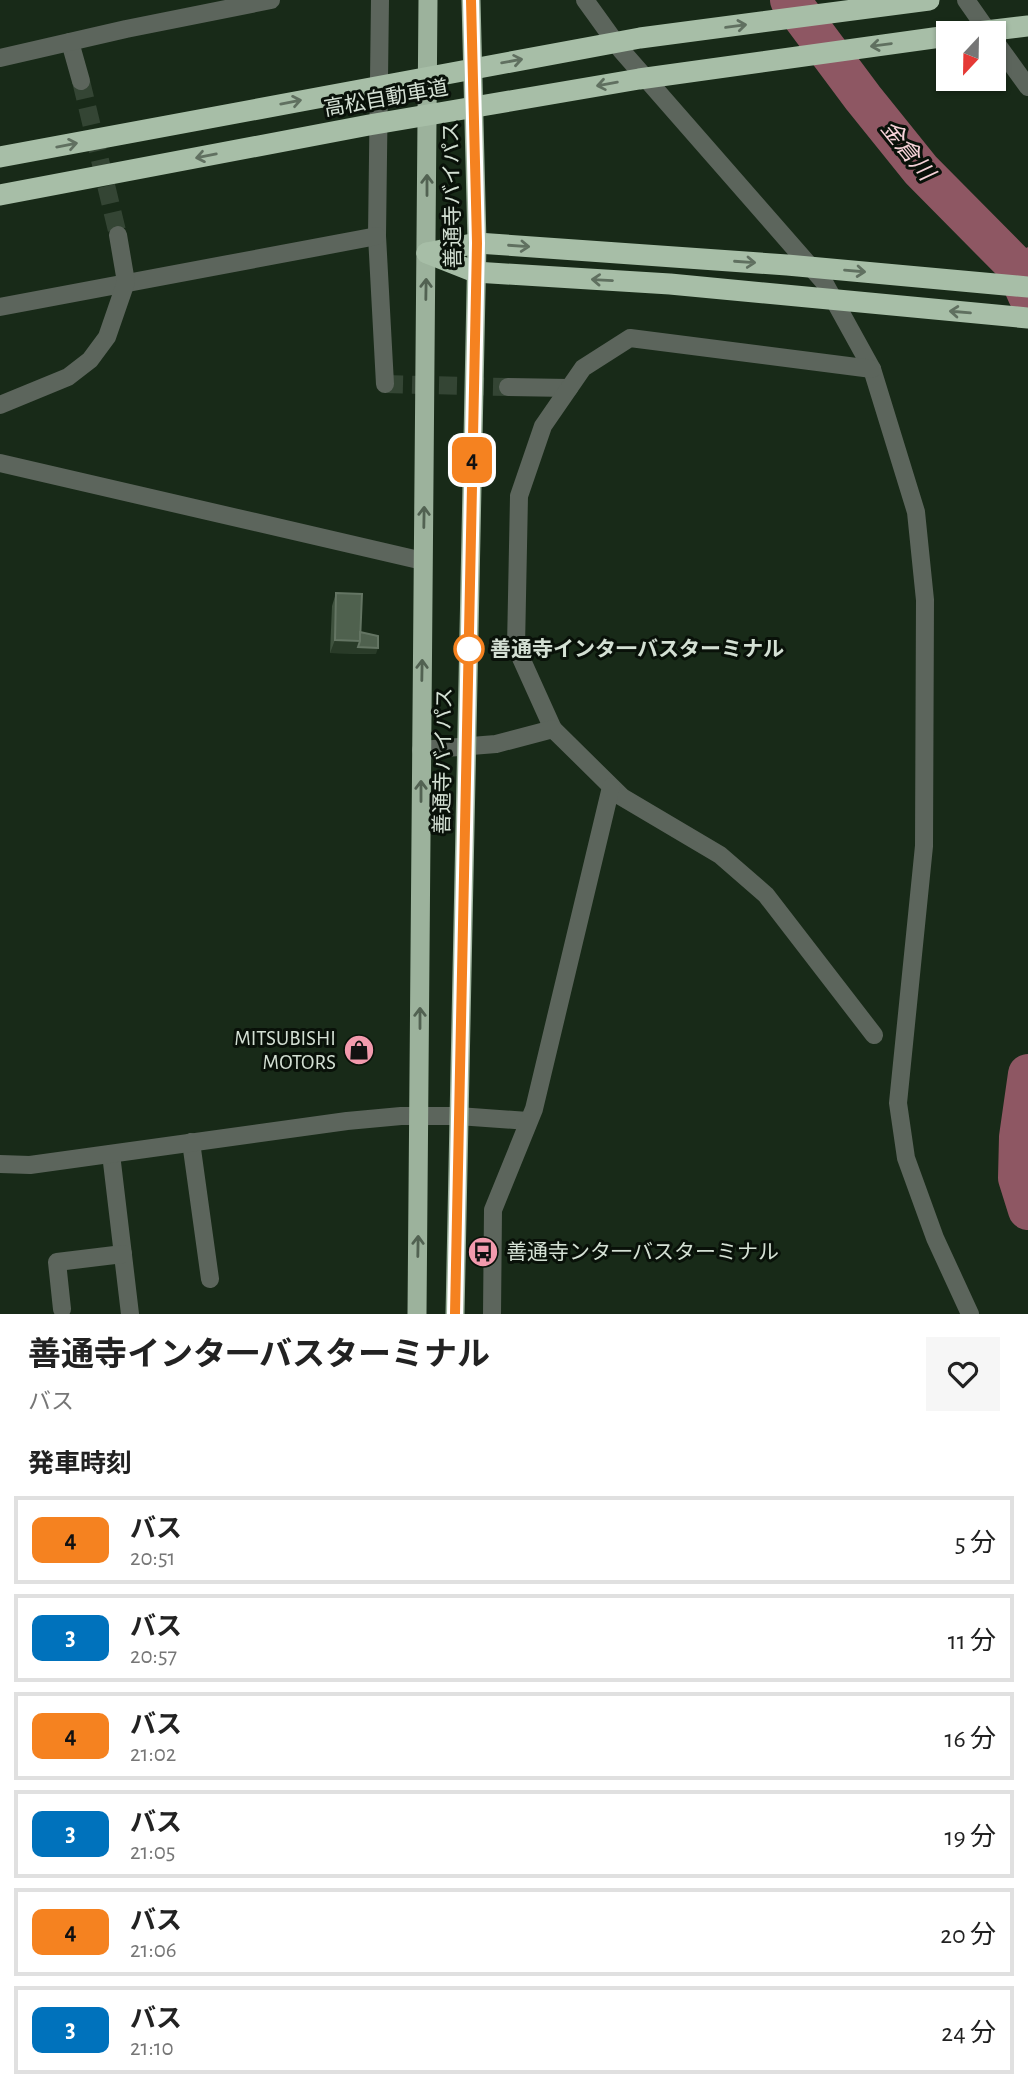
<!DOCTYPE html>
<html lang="ja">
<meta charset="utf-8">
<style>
:root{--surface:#fff;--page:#f6f6f6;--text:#222;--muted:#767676;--line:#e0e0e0}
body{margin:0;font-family:"Alegreya Sans","Noto Sans JP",sans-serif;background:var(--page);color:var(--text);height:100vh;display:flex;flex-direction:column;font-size:26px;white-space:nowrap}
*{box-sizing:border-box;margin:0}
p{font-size:23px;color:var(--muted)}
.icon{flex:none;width:38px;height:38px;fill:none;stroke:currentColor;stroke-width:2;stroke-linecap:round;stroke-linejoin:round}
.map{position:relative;height:1314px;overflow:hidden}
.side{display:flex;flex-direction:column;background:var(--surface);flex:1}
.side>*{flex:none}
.badge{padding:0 14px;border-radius:10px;font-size:24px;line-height:46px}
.needle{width:46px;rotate:202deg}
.fabs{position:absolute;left:936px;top:21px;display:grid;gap:14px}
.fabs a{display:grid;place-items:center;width:70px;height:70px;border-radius:0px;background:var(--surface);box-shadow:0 2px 5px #0004;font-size:35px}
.map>.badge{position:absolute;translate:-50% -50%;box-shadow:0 0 0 4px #fff}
h2{padding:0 28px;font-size:26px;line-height:63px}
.round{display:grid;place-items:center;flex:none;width:74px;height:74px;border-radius:0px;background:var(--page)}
.overview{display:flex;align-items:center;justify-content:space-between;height:119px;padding:0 28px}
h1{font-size:33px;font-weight:700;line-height:52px}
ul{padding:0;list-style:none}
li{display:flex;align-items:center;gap:21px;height:88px;margin:0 14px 10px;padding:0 14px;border:4px solid var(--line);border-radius:0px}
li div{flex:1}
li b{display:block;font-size:26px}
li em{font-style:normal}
li .badge{min-width:77px;font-weight:700;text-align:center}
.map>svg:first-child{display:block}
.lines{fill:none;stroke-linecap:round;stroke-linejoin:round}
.stream{stroke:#8e5763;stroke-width:7}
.river{stroke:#8e5763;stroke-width:40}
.minor-tunnel{stroke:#344534;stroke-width:18;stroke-dasharray:18 9;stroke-linecap:butt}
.minor{stroke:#5c655c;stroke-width:18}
.trunk{stroke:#9cb29c;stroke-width:19}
.motorway{stroke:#a7bea7;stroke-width:21}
.wall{fill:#3f523e}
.shaded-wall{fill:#293b28}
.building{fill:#4f614e;stroke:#647563;stroke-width:2}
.oneway{stroke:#607060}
.oneway2{stroke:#526252}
.line-casing{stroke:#fff;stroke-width:16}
.line{stroke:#f58220;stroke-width:10}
.stop-dot{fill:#fff;stroke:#f58220;stroke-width:3.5}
.labels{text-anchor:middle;stroke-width:6;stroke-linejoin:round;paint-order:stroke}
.street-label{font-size:21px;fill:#d4e0d4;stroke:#091109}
.stop-label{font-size:21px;font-weight:bold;fill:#d4e0d4;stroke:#091109;text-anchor:start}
.poi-label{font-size:21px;fill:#d4e0d4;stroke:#091109;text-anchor:end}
.water-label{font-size:23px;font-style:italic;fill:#f6d2d8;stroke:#091109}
</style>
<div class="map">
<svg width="1028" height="1314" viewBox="0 0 1028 1314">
<rect width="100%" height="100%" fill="#182a18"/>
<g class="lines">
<!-- stream -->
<polyline class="stream" points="1014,264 1028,251"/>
<!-- river -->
<g class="river">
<polyline points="790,0 863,98 921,170 1014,264 1028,296"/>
<polyline points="1028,1074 1019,1137 1018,1178 1028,1210"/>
</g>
<!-- minor-tunnel -->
<g class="minor-tunnel">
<polyline points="81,81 118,235"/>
<polyline points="385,384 508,387"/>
</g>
<!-- minor -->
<g class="minor">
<polyline points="380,0 377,236 385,384"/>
<polyline points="585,0 621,50 824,282 872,369 916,512 925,600 924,846 898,1103 906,1158 935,1238 970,1314"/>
<polyline points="966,0 989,33"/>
<polyline points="994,40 1028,87"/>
<polyline points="70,42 81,81"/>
<polyline points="0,58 126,29 271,0"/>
<polyline points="0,307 377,236"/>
<polyline points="508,387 569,388"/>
<polyline points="0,405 68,377 90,360 107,337 126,282 118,235"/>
<polyline points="0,463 423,561"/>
<polyline points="553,729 516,647 519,496 543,426 583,368 630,338 872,369"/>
<polyline points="421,750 496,744 553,729 622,797 720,855 766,895 874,1035"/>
<polyline points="191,1142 210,1279"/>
<polyline points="111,1154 130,1314"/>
<polyline points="0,1164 30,1165 347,1121 401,1116 458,1116 528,1121"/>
<polyline points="62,1309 57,1262 123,1254"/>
<polyline points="492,1314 493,1210 534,1109 611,787"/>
</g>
<!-- trunk -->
<g class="trunk">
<polyline points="417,1314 428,0"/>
<polyline points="455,1314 477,243 471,0"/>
</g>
<!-- motorway -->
<g class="motorway">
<polyline points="969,33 1028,26"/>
<polyline points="0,157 640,38 929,0"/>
<polyline points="0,195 369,125 639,79 948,36"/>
<polyline points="427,253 475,272 670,284 1028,318"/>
<polyline points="427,253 477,243 787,265 1028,287"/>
</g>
</g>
<!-- wall -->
<polygon class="wall" points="336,593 360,632 376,654 330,653 332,606"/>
<!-- shaded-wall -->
<polygon class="shaded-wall" points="335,640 360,641 378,648 376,654 330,653"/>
<!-- building -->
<g class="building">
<polygon points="336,593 362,594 360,641 335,640"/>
<polygon points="360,632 378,636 378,648 358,647 360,641"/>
</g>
<!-- one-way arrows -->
<defs><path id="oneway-shaft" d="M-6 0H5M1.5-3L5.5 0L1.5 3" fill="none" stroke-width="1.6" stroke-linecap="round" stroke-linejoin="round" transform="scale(1.75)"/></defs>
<g class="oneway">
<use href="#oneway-shaft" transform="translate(736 26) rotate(-8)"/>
<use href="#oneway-shaft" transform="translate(881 45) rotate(172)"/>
<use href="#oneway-shaft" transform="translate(512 61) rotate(-10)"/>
<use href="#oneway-shaft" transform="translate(607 84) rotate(170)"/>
<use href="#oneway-shaft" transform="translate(291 102) rotate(-11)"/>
<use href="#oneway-shaft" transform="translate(67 145) rotate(-11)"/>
<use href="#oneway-shaft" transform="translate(206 156) rotate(169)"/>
<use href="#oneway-shaft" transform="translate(519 246) rotate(4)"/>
<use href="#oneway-shaft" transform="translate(745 262) rotate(4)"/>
<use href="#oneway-shaft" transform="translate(855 271) rotate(5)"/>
<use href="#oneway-shaft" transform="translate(602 280) rotate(-177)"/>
<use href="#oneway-shaft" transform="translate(960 312) rotate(-175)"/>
</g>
<g class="oneway2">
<use href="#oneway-shaft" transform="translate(427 185) rotate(-90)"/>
<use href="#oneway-shaft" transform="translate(426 289) rotate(-89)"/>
<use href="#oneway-shaft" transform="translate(424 517) rotate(-89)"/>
<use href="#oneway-shaft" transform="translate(422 670) rotate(-89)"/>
<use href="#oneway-shaft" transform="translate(421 791) rotate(-90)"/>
<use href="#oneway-shaft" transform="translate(420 1018) rotate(-90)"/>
<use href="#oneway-shaft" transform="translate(418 1246) rotate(-89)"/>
</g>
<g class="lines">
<!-- line casing -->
<g class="line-casing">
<polyline id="line" points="455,1314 477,243 471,0"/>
</g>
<!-- line -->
<use href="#line" class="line"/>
</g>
<!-- icons -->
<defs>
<g id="shop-disc" transform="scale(1.575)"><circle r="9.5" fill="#f29aad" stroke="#091109"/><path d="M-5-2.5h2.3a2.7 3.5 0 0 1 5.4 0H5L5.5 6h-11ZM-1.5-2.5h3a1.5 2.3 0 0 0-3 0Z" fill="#111"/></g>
<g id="bus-disc" transform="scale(1.575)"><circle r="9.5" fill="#f29aad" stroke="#091109"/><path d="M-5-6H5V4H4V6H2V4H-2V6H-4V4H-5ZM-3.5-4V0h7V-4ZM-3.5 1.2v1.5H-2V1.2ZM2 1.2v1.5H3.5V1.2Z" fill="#111"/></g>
</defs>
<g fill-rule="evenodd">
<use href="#shop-disc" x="359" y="1050"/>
<use href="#bus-disc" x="483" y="1252"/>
</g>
<!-- markers -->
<circle class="stop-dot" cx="469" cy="649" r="14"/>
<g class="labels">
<!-- street labels -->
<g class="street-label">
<text transform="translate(386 98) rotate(-10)" y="7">高松自動車道</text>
<text transform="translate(452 195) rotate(-91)" y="7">善通寺バイパス</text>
<text transform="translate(443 761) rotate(-89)" y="7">善通寺バイパス</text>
</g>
<!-- stop labels -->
<g class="stop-label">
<text x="490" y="656">善通寺インタ一バスターミナル</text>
</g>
<!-- poi labels -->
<g class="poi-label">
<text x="336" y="1045">MITSUBISHI<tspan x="336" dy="24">MOTORS</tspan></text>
<text x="506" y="1259" text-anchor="start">善通寺ンタ一バスターミナル</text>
</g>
<!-- water labels -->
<g class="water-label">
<text transform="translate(908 150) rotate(51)" y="8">金倉川</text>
</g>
</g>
</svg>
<div class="fabs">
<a><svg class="needle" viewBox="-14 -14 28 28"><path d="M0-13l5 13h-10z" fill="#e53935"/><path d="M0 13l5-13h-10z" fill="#767676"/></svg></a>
</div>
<b class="badge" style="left:472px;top:460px;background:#f58220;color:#111">4</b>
</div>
<section class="side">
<div class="overview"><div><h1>善通寺インタ一バスターミナル</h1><p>バス</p></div><a class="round"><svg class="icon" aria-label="heart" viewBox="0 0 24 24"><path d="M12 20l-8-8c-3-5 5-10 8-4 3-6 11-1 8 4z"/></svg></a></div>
<h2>発車時刻</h2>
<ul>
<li><span class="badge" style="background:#f58220;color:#111">4</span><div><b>バス</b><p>20:51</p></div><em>5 分</em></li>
<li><span class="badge" style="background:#0072bc;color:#fff">3</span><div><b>バス</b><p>20:57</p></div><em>11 分</em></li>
<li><span class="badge" style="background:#f58220;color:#111">4</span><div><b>バス</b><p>21:02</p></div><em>16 分</em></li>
<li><span class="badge" style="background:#0072bc;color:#fff">3</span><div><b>バス</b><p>21:05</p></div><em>19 分</em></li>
<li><span class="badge" style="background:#f58220;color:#111">4</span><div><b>バス</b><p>21:06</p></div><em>20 分</em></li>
<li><span class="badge" style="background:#0072bc;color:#fff">3</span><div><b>バス</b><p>21:10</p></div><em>24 分</em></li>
</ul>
</section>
